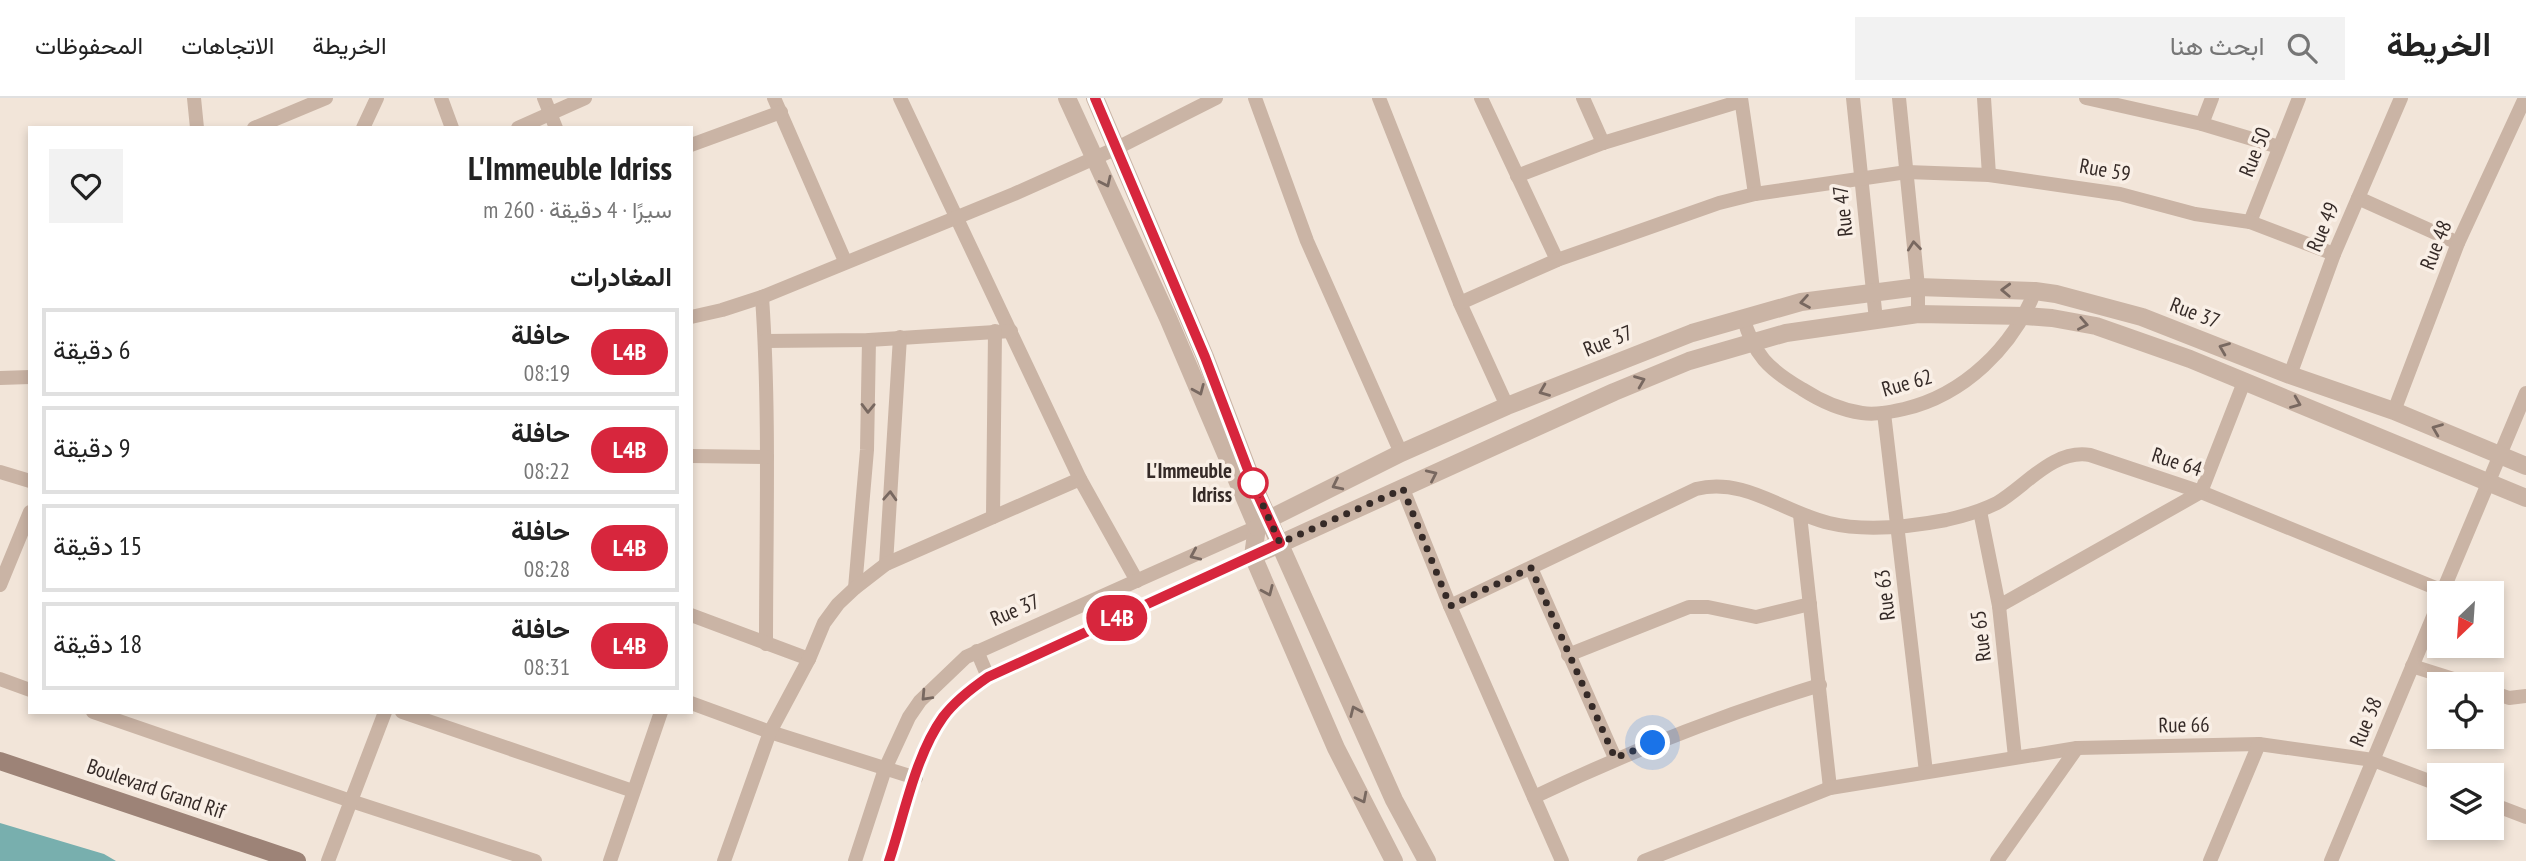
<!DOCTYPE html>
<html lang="ar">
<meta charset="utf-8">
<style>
:root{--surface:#fff;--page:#f2f2f2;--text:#222;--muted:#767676;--line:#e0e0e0}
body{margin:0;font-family:"PT Sans Narrow",Vazirmatn,sans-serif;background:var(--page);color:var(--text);direction:rtl;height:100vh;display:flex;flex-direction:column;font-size:26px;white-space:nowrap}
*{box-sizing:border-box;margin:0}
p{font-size:23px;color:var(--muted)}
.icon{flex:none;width:38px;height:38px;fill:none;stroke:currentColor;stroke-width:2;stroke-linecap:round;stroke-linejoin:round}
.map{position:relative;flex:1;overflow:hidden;direction:ltr}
.drawer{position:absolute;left:28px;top:28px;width:665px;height:588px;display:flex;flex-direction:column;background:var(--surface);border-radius:0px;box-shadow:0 4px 10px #0003;direction:rtl}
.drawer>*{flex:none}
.badge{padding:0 14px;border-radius:23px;font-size:24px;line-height:46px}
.needle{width:46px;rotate:205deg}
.tools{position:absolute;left:2427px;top:483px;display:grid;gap:14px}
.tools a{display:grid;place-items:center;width:77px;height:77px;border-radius:0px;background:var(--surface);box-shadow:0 4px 10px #0003;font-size:35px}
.you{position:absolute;width:35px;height:35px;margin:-18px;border:5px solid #fff;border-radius:50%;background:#1a73e8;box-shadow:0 0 0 10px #1a73e833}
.map>.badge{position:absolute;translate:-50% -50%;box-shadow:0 0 0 4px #fff}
h2{padding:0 21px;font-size:26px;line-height:63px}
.round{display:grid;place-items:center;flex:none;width:74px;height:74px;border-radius:0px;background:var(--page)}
.overview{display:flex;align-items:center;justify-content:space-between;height:119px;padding:0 21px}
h1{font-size:33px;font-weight:600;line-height:52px}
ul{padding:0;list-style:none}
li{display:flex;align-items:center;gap:21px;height:88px;margin:0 14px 10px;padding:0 7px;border:4px solid var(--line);border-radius:0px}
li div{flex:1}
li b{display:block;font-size:26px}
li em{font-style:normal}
li .badge{min-width:77px;font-weight:700;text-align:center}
header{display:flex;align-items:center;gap:42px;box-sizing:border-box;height:98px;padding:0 35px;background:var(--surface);border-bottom:2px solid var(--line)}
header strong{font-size:33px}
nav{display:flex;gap:38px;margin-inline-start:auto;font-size:24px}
.search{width:490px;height:63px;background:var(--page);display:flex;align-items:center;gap:18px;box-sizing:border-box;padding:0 24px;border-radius:0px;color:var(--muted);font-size:26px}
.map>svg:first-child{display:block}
.water{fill:#78afae}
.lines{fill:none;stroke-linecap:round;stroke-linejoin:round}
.minor{stroke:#cab4a5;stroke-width:14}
.tertiary{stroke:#cab4a5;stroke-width:18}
.secondary{stroke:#9d8377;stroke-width:18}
.oneway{stroke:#786860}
.line-casing{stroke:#fff;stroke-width:16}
.line{stroke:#d7263d;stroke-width:10}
.walk{stroke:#352a27;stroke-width:7;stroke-dasharray:0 12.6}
.stop-dot{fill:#fff;stroke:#d7263d;stroke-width:3.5}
.labels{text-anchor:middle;stroke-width:7;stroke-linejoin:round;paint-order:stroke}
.street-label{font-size:21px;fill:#352a27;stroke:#f9efe6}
.stop-label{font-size:21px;font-weight:bold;fill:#352a27;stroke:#f9efe6;text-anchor:end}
</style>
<header>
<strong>الخريطة</strong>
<div class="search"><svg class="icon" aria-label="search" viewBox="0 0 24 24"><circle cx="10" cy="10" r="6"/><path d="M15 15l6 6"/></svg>ابحث هنا</div>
<nav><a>الخريطة</a><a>الاتجاهات</a><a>المحفوظات</a></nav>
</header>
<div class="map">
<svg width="2526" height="763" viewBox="0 0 2526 763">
<rect width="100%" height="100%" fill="#f2e5d9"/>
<!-- water -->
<polygon class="water" points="0,725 104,756 116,763 0,763"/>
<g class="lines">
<!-- minor -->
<g class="minor">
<polyline points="194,0 197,30"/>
<polyline points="441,0 452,30"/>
<polyline points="544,0 556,30"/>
<polyline points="774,0 845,163"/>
<polyline points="900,0 1080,381 1137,483"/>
<polyline points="1255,0 1307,143 1401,355"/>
<polyline points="1379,0 1460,205 1507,308"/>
<polyline points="1481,0 1557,162"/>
<polyline points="1583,0 1603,45"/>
<polyline points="1741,0 1755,96"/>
<polyline points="1853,0 1876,222"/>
<polyline points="1899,0 1918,189 1918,216"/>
<polyline points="1984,0 1989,77"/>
<polyline points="2086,0 2202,26 2279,49"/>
<polyline points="2202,26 2212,0"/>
<polyline points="254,30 326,0"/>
<polyline points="363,30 377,0"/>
<polyline points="518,30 585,0"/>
<polyline points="691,47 781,14"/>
<polyline points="1517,78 1603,45 1741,3"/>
<polyline points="2358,100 2458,145"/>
<polyline points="2250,124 2299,0"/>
<path d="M 762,199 C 770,314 766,431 766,546"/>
<polyline points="1460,205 1557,162 1719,105 1755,96 1907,74 1989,77 2120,96 2195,116 2250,124 2334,156"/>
<polyline points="691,219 722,212 762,199 1014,96 1117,50 1216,0"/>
<path d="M 1743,219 C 1754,257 1768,271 1802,291 C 1819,302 1841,312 1862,315 C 1876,317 1890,314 1904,311 C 1964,297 2013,249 2035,193"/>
<polyline points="765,243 869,242 1011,233"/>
<polyline points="2290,277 2334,156 2401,0"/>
<polyline points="0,280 30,279"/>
<polyline points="2394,313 2458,145 2525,0"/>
<polyline points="1884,315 1926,674"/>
<polyline points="691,358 767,359"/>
<polyline points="0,374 30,383"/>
<polyline points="1403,391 1450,508 1562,763"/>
<polyline points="1980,413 1999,508 2015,659"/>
<polyline points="1800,417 1830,690"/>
<polyline points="993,419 995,233"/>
<polyline points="886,466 900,239"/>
<polyline points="1531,470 1615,660"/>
<polyline points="0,487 30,414"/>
<polyline points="855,490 867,352 869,242"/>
<polyline points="2442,495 2526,295"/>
<path d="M 1450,508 L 1696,391 C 1745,379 1783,414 1829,425 C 1866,434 1909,429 1946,422 C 1964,418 1981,413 1997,405 C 2026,388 2053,351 2090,357 L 2201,394 L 2443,493"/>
<polyline points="1999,508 2201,394 2244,284"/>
<polyline points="691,517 809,561"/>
<polyline points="977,553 988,579"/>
<polyline points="1568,557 1689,509 1708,509 1756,519 1810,506"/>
<polyline points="2412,568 2469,586"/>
<polyline points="0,581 30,592"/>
<polyline points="2492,594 2509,600 2526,598"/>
<polyline points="691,605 770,634 916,680"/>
<polyline points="93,614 351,703 535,763"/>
<polyline points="402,614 633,693"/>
<path d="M 1534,699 C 1628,654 1719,618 1820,587"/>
<polyline points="2492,706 2526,719"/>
<polyline points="328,763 385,614"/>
<polyline points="610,763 661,614"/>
<polyline points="724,763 770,634 809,561 824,525 838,506 855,490 886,466 1080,381"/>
<polyline points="855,763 885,671 909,619 920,603 966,559 1257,429"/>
<path d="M 889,763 C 904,718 916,658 943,619 C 955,603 972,590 988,579 L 1253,458"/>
<polyline points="1644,763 1830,690 2077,650 2259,646 2373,662 2440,687"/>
<polyline points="1997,763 2077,650"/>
<polyline points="2210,763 2259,646"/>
<polyline points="2331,763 2440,502"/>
</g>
<!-- tertiary -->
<g class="tertiary">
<polyline points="1067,0 1168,220 1257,429 1253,458 1336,650 1394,763"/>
<polyline points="1095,0 1205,259 1256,393 1394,702 1427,763"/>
<polyline points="1257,429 1269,421 1401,355 1507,308 1692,235 1801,204 1918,189 2035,193 2056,196 2142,219 2290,277 2394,313 2526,368"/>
<polyline points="1253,458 1614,294 1689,263 1786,235 1918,216 2025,218 2052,220 2096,228 2190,261 2526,400"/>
</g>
<!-- secondary -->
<polyline class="secondary" points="0,663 297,763"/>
</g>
<!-- one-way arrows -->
<defs><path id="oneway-chevron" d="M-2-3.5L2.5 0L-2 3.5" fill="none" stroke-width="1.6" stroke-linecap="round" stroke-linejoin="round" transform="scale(1.75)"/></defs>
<g class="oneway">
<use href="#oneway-chevron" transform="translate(1106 84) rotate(65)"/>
<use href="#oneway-chevron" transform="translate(1914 148) rotate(-96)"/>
<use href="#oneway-chevron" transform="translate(2006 192) rotate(-178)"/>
<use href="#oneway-chevron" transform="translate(1805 204) rotate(170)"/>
<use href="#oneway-chevron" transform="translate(2083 226) rotate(11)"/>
<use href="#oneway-chevron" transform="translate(2224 250) rotate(-158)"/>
<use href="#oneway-chevron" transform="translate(1640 283) rotate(-22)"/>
<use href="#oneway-chevron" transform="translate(1199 292) rotate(67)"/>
<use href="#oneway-chevron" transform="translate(1544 293) rotate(158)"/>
<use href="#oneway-chevron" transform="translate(2296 305) rotate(22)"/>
<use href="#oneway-chevron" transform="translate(868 310) rotate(91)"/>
<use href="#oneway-chevron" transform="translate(2437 331) rotate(-158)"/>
<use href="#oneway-chevron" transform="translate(1432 377) rotate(-25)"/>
<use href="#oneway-chevron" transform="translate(1337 387) rotate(154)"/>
<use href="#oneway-chevron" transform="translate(890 398) rotate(-87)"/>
<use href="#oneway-chevron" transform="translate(1195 457) rotate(156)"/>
<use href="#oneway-chevron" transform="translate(1268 493) rotate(66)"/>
<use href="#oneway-chevron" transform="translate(926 598) rotate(133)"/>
<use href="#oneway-chevron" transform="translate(1355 613) rotate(-114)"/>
<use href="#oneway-chevron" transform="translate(1362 700) rotate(63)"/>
</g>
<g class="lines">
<!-- line casing -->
<g class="line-casing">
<path id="line" d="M 889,763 C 904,718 915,658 943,619 C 955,603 972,590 988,579 L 1280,445 L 1256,393 L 1205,259 L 1095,0"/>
</g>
<!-- line -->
<use href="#line" class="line"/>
<!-- walk -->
<polyline class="walk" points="1253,385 1280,445 1403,391 1450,508 1531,470 1615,660 1653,645"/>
</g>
<!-- markers -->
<circle class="stop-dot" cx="1253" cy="385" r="14"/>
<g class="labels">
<!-- street labels -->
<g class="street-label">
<text transform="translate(2255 54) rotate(-68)" y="7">Rue 50</text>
<text transform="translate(2105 72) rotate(10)" y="7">Rue 59</text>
<text transform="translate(1843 113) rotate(-96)" y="7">Rue 47</text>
<text transform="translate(2323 129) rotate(-67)" y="7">Rue 49</text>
<text transform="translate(2436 147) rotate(-68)" y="7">Rue 48</text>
<text transform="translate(2195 215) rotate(21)" y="7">Rue 37</text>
<text transform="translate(1608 243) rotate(-22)" y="7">Rue 37</text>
<text transform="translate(1907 285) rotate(-16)" y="7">Rue 62</text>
<text transform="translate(2177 364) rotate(18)" y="7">Rue 64</text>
<text transform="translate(1885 497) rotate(-97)" y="7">Rue 63</text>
<text transform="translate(1015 512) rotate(-23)" y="7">Rue 37</text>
<text transform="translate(1981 538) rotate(-97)" y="7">Rue 65</text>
<text transform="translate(2366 624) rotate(-67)" y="7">Rue 38</text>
<text transform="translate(2184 627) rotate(-1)" y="7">Rue 66</text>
<text transform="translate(156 691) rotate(19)" y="7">Boulevard Grand Rif</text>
</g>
<!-- stop labels -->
<g class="stop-label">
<text x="1232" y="380">L'Immeuble<tspan x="1232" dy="24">Idriss</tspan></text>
</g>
</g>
</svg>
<div class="tools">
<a><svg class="needle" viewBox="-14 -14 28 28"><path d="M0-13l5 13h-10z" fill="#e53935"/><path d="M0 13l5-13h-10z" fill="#767676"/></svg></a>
<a><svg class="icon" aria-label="locate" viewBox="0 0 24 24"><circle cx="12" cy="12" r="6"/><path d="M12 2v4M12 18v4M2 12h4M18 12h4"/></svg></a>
<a><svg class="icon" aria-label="layers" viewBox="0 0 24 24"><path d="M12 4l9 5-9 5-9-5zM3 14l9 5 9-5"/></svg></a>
</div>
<div class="you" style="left:1653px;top:645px"></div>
<b class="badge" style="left:1117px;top:520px;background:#d7263d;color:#fff">L4B</b>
<section class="drawer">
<div class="overview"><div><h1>L'Immeuble Idriss</h1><p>سيرًا · 4 دقيقة · 260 m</p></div><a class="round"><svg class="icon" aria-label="heart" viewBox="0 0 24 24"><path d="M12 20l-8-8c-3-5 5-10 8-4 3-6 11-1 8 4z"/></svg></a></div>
<h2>المغادرات</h2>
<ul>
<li><span class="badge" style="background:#d7263d;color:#fff">L4B</span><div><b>حافلة</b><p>08:19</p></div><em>6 دقيقة</em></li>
<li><span class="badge" style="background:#d7263d;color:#fff">L4B</span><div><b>حافلة</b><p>08:22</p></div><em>9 دقيقة</em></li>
<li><span class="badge" style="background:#d7263d;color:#fff">L4B</span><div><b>حافلة</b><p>08:28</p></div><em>15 دقيقة</em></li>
<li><span class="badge" style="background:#d7263d;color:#fff">L4B</span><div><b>حافلة</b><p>08:31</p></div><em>18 دقيقة</em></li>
</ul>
</section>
</div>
